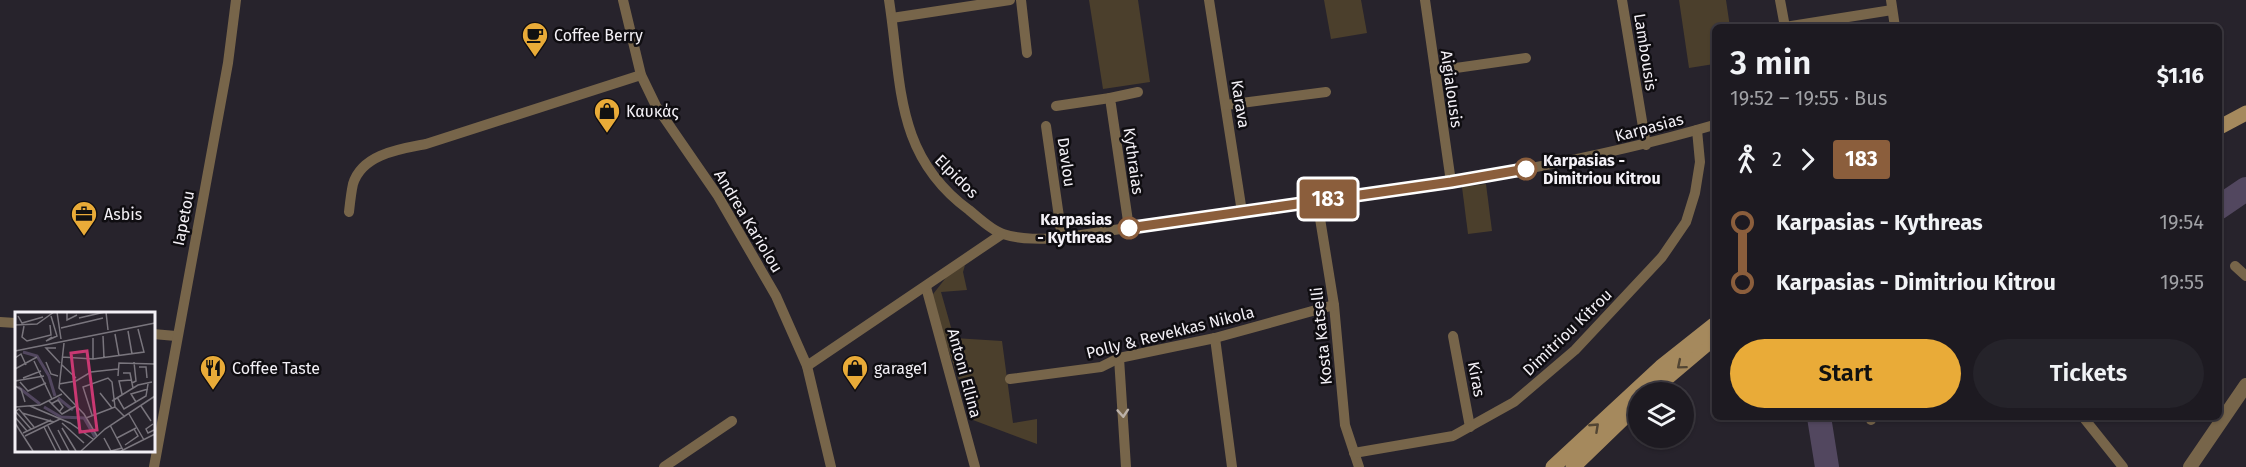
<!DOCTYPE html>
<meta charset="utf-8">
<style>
:root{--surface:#1d1a21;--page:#25232a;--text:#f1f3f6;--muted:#a0a1a5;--line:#3b383f;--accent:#e9ab38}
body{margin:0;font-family:"Fira Sans",sans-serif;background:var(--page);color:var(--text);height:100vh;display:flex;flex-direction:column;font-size:22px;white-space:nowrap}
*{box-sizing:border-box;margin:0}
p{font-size:20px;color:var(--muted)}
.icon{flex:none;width:33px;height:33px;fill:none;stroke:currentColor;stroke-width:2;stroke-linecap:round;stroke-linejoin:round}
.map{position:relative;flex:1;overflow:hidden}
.sheet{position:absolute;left:1712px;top:24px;width:510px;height:396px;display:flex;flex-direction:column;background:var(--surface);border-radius:9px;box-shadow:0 2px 4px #0004,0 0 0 2px var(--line)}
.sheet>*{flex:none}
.badge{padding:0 12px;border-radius:4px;font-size:21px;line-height:39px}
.fabs{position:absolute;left:1628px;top:382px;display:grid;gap:12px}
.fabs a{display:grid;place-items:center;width:66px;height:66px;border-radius:50%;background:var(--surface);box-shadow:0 2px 4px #0004,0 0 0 2px var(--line);font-size:30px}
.map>.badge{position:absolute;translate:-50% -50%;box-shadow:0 0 0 3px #fff}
.legs{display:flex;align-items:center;gap:9px;height:66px;padding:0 18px;font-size:20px}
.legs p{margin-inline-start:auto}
.overview{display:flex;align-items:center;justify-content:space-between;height:102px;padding:0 18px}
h1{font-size:33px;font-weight:600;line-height:45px}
.action{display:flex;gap:12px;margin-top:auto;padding:12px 18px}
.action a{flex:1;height:69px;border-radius:36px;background:var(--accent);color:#111;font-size:24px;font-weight:600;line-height:69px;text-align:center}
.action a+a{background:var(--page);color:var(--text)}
ul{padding:0 18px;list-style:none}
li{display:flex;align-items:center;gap:21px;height:60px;font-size:22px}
li i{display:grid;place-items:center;width:9px;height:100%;margin:0 8px;background:currentColor}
li i::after{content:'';width:15px;height:15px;margin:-8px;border:4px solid;border-radius:50%;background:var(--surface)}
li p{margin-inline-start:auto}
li:first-child i{background:linear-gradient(#0000 50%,currentColor 0)}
li:last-child i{background:linear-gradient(currentColor 50%,#0000 0)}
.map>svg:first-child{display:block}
.green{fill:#4b3f2c}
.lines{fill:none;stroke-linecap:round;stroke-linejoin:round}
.river{stroke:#52475f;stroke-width:24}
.minor{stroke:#77654a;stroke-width:10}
.tertiary{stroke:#77654a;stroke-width:14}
.secondary{stroke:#a5895d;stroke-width:15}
.oneway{stroke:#524533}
.oneway2{stroke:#bbb1a9}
.line-1-casing{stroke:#fff;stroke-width:14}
.line-1{stroke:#8b5e3c;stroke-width:9}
.stop-1-dot{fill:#fff;stroke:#8b5e3c;stroke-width:3}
.labels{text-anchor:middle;stroke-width:5;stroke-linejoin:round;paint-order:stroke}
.poi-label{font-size:16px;fill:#f3f0f6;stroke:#0f0d11;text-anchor:start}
.street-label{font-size:16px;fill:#f3f0f6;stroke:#0f0d11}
.stop-label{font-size:16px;font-weight:bold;fill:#f3f0f6;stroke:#0f0d11;text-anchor:start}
.inset-river{fill:none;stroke:#52475f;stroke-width:3}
.inset-road{fill:none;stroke:#79757d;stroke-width:1.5}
.view{fill:#c93872;fill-opacity:0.15;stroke:#c93872;stroke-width:3}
.inset-edge{fill:none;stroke:#f3f0f6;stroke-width:3}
</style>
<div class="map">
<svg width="2246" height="467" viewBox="0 0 2246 467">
<rect width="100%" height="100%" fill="#27232c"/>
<!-- green -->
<g class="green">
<polygon points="1089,0 1138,0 1150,82 1103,89"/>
<polygon points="1324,0 1361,0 1367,33 1331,39"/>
<polygon points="1679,0 1726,0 1730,27 1714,27 1714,64 1689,68"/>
<polygon points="1486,184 1492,231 1468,234 1462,187"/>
<polygon points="965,265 963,272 967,290 941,292 954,338 1002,341 1013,423 1037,419 1037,444 973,420 930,298 948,275"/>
</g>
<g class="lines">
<!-- river -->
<g class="river">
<polyline points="2218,208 2246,189"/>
<polyline points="1819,417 1827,467"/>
</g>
<!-- minor -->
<g class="minor">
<polyline points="623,0 641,75 656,106 718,196 776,296 807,366 831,467"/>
<path d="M 889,0 C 902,83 894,155 969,210 C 979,218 991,230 1003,234 C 1021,240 1044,239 1062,238 C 1280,202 1502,187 1714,125"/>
<polyline points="1021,0 1027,53"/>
<polyline points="1209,0 1242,212"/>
<polyline points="1425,0 1451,182"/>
<polyline points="1622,0 1646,145"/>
<polyline points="1780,0 1785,27"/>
<polyline points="1891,0 1895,27"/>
<polyline points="892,18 1010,0"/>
<polyline points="1785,27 1892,10"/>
<polyline points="1435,71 1526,58"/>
<polyline points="1226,105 1326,92"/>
<polyline points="1056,106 1110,98"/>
<polyline points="1046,126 1062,238"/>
<polyline points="1317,200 1334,305 1345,425 1359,467"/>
<path d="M 349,212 C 350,203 351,193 353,184 C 362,154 400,149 426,144 L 641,75"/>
<polyline points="1129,228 1110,98 1138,92"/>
<polyline points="2235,266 2246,276"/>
<polyline points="926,287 975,467"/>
<polyline points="0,322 16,323"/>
<polyline points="153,334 176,336"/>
<polyline points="1453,336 1470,427"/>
<polyline points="1215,338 1232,467"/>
<polyline points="1119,358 1126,467"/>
<polyline points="807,366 1002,234"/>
<polyline points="1010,379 1101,367 1119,358 1215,338 1334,305"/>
<polyline points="1871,417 1871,420"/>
<polyline points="2083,417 2123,467"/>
<polyline points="1354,453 1453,436 1514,402 1575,350 1662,257 1686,222 1695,193 1700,162 1697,130"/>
<polyline points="154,467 228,63 236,0"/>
<polyline points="664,467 732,421"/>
</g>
<!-- tertiary -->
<polyline class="tertiary" points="2190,467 2246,385"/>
<!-- secondary -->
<g class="secondary">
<polyline points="2218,128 2246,113"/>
<polyline points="1649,393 1714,338"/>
<polyline points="1553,467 1661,367 1714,325"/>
<polyline points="1573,467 1638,404"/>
</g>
</g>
<!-- one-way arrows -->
<defs><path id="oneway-chevron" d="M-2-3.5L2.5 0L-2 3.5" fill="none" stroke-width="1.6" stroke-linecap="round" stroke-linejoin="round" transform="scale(1.5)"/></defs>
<g class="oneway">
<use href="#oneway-chevron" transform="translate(1681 365) rotate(140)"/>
<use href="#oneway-chevron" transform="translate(1595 427) rotate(-43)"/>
</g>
<use class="oneway2" href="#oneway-chevron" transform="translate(1123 413) rotate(86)"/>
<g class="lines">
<!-- line-1 casing -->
<g class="line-1-casing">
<polyline id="line-1" points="1129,228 1451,182 1526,169"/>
</g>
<!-- line-1 -->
<use href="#line-1" class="line-1"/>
</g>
<!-- icons -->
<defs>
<g id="cafe-pin" transform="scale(1.35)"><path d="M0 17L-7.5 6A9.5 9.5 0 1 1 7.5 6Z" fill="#e9ab38" stroke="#0f0d11"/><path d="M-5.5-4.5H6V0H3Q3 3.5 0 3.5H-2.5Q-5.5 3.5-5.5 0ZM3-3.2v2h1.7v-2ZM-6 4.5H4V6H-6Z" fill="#111"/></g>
<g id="shop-pin" transform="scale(1.35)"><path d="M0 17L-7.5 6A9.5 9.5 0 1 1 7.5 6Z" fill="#e9ab38" stroke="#0f0d11"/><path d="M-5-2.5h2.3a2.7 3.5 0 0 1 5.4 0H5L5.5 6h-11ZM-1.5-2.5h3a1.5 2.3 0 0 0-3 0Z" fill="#111"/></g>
<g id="office-pin" transform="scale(1.35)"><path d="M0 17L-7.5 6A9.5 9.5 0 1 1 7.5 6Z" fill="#e9ab38" stroke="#0f0d11"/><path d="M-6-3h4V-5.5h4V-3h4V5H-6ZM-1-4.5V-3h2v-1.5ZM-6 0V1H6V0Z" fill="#111"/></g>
<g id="restaurant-pin" transform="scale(1.35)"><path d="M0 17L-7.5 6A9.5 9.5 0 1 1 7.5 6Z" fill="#e9ab38" stroke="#0f0d11"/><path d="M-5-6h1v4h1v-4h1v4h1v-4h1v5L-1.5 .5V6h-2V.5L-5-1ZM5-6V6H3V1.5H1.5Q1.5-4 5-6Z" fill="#111"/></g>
</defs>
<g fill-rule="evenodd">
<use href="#cafe-pin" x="535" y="35"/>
<use href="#shop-pin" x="607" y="111"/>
<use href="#office-pin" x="84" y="214"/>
<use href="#restaurant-pin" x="213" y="368"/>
<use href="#shop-pin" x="855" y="368"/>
</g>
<!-- markers -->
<g class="stop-1-dot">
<circle cx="1526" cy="169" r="10"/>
<circle cx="1129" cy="228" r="10"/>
</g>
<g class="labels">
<!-- poi labels -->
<g class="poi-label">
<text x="554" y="41">Coffee Berry</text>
<text x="626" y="117">Καυκάς</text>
<text x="104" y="220">Asbis</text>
<text x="232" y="374">Coffee Taste</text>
<text x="874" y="374">garage1</text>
</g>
<!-- street labels -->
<g class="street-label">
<text transform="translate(1646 52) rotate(81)" y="6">Lambousis</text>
<text transform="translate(1452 89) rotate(82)" y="6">Aigialousis</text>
<text transform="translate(1241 104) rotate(81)" y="6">Karava</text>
<text transform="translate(1649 127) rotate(-15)" y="6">Karpasias</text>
<text transform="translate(1134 161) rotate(82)" y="6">Kythraias</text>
<text transform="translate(1067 162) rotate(82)" y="6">Davlou</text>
<text transform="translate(957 176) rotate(45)" y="6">Elpidos</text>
<text transform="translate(183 218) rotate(-79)" y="6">Iapetou</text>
<text transform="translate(749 221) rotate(59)" y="6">Andrea Kariolou</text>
<text transform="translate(1170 332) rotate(-14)" y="6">Polly &amp; Revekkas Nikola</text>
<text transform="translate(1567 332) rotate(-44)" y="6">Dimitriou Kitrou</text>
<text transform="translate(1321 336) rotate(-96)" y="6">Kosta Katselli</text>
<text transform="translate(965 373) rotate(75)" y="6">Antoni Ellina</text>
<text transform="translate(1477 379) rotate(79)" y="6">Kiras</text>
</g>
<!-- stop labels -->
<g class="stop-label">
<text x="1543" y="166">Karpasias -<tspan x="1543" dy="18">Dimitriou Kitrou</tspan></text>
<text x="1112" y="225" text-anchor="end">Karpasias<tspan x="1112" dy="18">- Kythreas</tspan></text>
</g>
</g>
<!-- overview -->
<g transform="translate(15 312)">
<rect width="140" height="140" fill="#27232c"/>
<path class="inset-river" d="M 8,40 L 22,44 L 34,64M 34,64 L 40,84M 3,75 L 25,92M 43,86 L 58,98M 29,95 L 46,105 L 69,106 L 80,125"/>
<path class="inset-road" d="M 42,0 L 46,27M 52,0 L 52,8 L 62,3M 91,0 L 93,18M 3,4 L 7,11 L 28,5M 36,4 L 42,24 L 31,29 L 37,25M 64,6 L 90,0M 0,13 L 22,12 L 39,0M 9,14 L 7,25 L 12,29 L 36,23 L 35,13M 46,16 L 88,6M 113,19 L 117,42M 100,22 L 104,44M 88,24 L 89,46M 78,26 L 78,47M 49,31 L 44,76 L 69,102 L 82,124M 41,36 L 31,36 L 45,51M 0,39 L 140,11M 47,45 L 78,47 L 129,40 L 123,17M 0,46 L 6,42 L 11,53M 19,49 L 37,87M 31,50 L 36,62 L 43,64M 47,53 L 61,66M 124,55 L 131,55 L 132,66M 0,57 L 22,45M 108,61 L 115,61 L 118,76M 103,64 L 104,51 L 140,52M 8,66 L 26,59M 0,69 L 29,64M 5,70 L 13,79 L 31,71M 117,71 L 121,69 L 119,50M 44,72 L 61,69 L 76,60 L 103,57M 0,74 L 6,77 L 10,90M 85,81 L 97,96M 107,82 L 104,69 L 116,68M 102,85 L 109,97 L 131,84 L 133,72M 34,89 L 47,102 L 61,94M 97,89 L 123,73 L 137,70M 121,90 L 116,82 L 133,77M 36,92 L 43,88 L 48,95 L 44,100M 15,94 L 55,111 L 78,127M 126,94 L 136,109M 0,95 L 25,93 L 47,82M 0,100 L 4,97 L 19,115M 1,100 L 16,117M 7,101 L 39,110M 114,102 L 129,128M 77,103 L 68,75 L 93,66 L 97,70 L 100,95 L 110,105M 0,105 L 12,119M 71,106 L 100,95M 0,111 L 18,139M 47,111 L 69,131M 138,112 L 131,117 L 133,121 L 139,118M 95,113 L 108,138M 33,114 L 46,139M 29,115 L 41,139M 47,116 L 61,139M 43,118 L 54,139M 8,121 L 36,108M 10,124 L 45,107M 89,126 L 96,139 L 107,136M 102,126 L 121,116M 110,133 L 123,124 L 119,117M 66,139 L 90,117 L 140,84M 106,139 L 140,122"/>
<path class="view" d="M 72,39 L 82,118 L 65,120 L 56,41 Z"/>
<rect width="140" height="140" class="inset-edge"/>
</g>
</svg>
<div class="fabs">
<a><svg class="icon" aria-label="layers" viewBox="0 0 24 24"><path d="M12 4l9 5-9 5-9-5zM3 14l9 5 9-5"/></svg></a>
</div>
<b class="badge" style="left:1328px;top:199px;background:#8b5e3c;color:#fff">183</b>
<section class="sheet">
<div class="overview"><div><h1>3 min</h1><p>19:52 – 19:55 · Bus</p></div><b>$1.16</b></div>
<div class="legs"><svg class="icon" aria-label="walk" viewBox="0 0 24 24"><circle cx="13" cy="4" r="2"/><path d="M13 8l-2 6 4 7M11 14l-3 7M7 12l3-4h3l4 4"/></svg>2<svg class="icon" aria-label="forward" viewBox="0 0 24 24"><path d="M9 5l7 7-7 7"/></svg><b class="badge" style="background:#8b5e3c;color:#fff">183</b></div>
<ul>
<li><i style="color:#8b5e3c"></i><b>Karpasias - Kythreas</b><p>19:54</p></li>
<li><i style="color:#8b5e3c"></i><b>Karpasias - Dimitriou Kitrou</b><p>19:55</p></li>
</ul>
<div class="action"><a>Start</a><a>Tickets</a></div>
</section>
</div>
